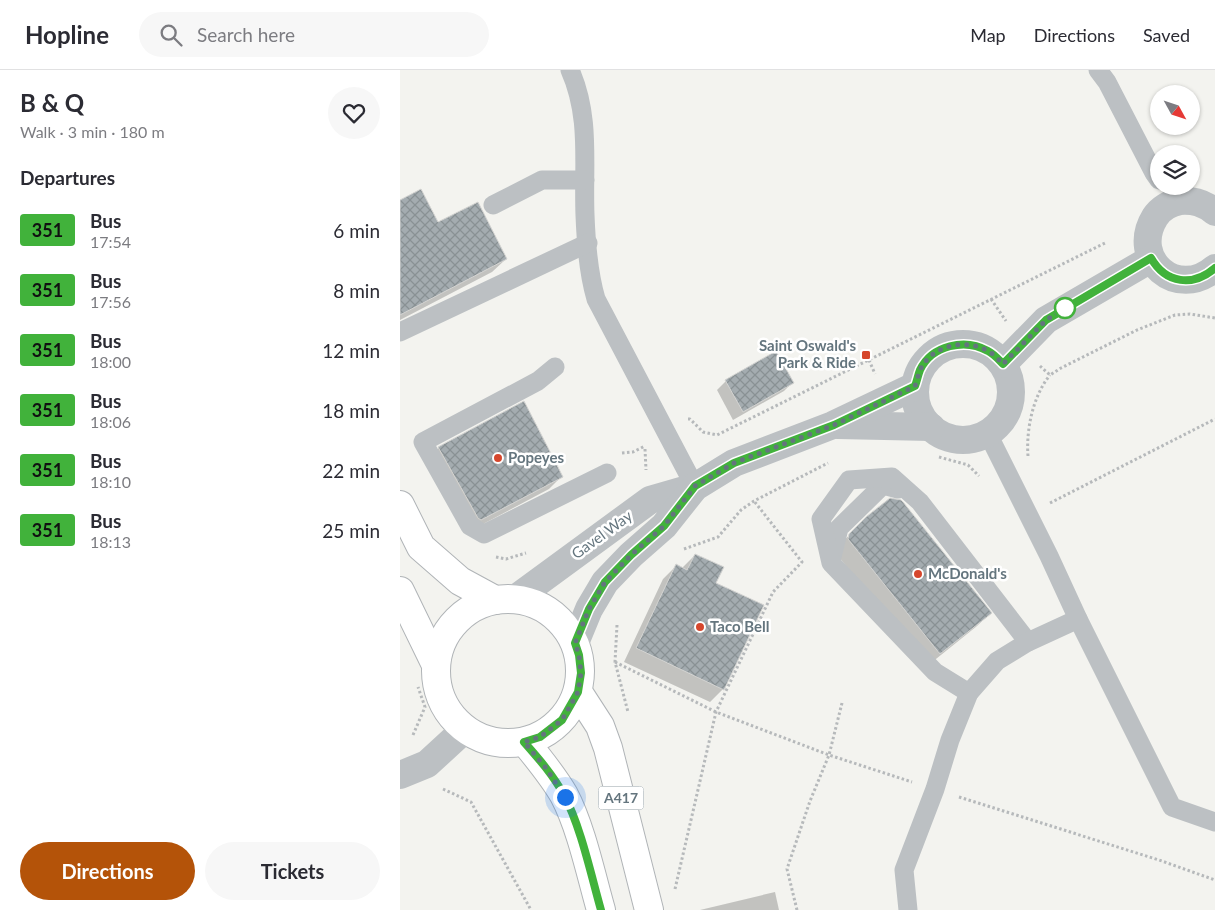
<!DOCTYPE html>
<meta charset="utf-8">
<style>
:root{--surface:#fff;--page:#f7f7f7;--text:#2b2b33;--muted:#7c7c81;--line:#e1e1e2;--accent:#b45309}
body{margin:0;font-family:Lato,sans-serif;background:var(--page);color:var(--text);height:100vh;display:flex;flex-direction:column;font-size:19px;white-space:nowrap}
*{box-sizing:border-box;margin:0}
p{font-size:16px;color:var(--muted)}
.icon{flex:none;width:28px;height:28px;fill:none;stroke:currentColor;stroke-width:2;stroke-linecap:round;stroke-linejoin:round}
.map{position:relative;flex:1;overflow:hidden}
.drawer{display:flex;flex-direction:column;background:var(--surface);width:400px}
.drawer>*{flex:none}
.badge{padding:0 10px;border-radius:4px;font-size:18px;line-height:32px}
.needle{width:32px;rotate:130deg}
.fabs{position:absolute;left:750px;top:15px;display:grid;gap:10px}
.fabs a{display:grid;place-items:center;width:50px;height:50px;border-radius:50%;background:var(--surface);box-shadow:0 1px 4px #0004;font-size:25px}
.you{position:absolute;width:25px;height:25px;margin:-12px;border:4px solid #fff;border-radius:50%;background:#1a73e8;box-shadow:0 0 0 8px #1a73e833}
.map>.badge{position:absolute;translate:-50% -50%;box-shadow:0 0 0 2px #fff}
h2{padding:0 20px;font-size:19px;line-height:45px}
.round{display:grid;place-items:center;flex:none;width:52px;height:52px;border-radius:26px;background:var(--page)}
.headline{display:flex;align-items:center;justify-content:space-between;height:85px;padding:0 20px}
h1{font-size:24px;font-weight:700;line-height:38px}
.button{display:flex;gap:10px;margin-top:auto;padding:10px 20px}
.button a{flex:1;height:58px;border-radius:30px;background:var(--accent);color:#fff;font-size:20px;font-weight:700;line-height:58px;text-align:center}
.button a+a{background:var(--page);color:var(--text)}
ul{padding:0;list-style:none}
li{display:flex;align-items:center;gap:15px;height:60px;padding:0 20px}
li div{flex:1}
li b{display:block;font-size:19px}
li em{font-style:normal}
li .badge{min-width:55px;font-weight:700;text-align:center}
header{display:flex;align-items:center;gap:30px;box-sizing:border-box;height:70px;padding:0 25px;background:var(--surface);border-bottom:1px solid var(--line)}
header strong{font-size:24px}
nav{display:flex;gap:28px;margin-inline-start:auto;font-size:18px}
.search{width:350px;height:45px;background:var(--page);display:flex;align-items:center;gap:12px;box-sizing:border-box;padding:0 18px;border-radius:28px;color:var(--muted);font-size:19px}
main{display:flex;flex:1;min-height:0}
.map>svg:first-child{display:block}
.shadow{fill:#0003}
.building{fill:url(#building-cross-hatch);stroke:#d4d4d2}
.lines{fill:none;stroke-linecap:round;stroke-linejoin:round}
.primary-casing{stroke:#b0b4b7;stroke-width:30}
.path{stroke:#b6b9bb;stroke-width:3;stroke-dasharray:2.5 2.5;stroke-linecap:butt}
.lane{stroke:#bcc0c3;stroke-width:19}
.street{stroke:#bcc0c3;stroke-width:28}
.primary{stroke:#fff;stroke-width:28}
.line-casing{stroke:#fff;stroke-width:11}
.line{stroke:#41b23b;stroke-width:8}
.walk{stroke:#64757e;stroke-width:5;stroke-dasharray:0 9}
.stop-dot{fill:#fff;stroke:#41b23b;stroke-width:2.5}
.poi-dot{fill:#d6472d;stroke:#fff;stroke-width:2}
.labels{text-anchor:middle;stroke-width:5;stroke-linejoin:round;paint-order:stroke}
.shield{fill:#fff;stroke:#929ea5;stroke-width:1}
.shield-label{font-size:14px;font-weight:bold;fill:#64757e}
.poi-label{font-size:15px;font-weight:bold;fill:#64757e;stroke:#fff;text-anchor:start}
.street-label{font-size:15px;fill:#64757e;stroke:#fff}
</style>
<header>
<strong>Hopline</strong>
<div class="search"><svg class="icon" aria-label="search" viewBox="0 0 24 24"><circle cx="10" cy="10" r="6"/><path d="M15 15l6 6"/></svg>Search here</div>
<nav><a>Map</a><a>Directions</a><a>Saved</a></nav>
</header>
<main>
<section class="drawer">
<div class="headline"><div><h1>B &amp; Q</h1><p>Walk · 3 min · 180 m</p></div><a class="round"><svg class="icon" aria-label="heart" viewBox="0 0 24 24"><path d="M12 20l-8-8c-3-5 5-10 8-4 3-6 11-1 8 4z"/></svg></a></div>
<h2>Departures</h2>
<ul>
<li><span class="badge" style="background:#41b23b;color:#111">351</span><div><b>Bus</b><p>17:54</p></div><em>6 min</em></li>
<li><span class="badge" style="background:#41b23b;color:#111">351</span><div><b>Bus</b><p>17:56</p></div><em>8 min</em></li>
<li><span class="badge" style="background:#41b23b;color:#111">351</span><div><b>Bus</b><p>18:00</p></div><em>12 min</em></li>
<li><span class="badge" style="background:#41b23b;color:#111">351</span><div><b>Bus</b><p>18:06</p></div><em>18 min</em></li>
<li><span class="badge" style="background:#41b23b;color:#111">351</span><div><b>Bus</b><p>18:10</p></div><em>22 min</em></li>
<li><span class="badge" style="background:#41b23b;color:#111">351</span><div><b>Bus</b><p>18:13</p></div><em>25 min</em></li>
</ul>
<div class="button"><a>Directions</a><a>Tickets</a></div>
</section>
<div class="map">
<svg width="815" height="840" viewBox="0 0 815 840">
<defs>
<pattern id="building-cross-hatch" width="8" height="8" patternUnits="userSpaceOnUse" patternTransform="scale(1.25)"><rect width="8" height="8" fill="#a4acb0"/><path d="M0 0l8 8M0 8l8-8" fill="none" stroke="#899194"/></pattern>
</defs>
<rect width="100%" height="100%" fill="#f3f3ef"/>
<!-- shadow -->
<g class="shadow">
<polygon points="0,132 38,154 106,189 92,202 0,250"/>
<polygon points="326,311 392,313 384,321 333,350 317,320"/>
<polygon points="39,378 162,406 149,419 68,462 26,391"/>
<polygon points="467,448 590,543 577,556 526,597 435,482 436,478"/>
<polygon points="295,485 314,513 323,619 310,632 224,592 263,509 276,496 282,498"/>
<polygon points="375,822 379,840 300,840"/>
</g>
<!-- building -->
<g class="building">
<polygon points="21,119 38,152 78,132 107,189 0,245 0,130"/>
<polygon points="376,281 394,313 343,342 325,310"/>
<polygon points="124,331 163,407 81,450 78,448 38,377"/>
<polygon points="490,428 501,430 503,432 592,543 540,584 448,469 449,464 466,447"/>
<polygon points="295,484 324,497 316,513 364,535 324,620 236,578 276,494 287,500"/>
</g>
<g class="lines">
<!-- primary casing -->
<g class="primary-casing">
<g id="primary">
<polyline points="0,435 21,477 60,511 95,530"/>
<polyline points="0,521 35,593"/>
<circle cx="108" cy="601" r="72"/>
<polyline points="178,622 200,656 208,678 249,840"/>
<path d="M 125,672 C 139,689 153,706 164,725 C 181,757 191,805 201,840"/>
</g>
</g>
<!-- path -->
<g class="path">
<polyline points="591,229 606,251"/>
<polyline points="469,290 475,304"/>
<polyline points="640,296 650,305 661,298 737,260 775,245 790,244 815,248"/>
<polyline points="288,349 290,349 303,362 317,365 705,173"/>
<polyline points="245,379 246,400"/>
<polyline points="222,383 233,382 245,376"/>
<path d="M 628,386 C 626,359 633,326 650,305"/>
<polyline points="539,387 568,395 579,406"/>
<polyline points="650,433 815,349"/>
<polyline points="284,479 318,467 341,440 354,431 428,393"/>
<polyline points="96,487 106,489 126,483"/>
<polyline points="217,555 215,592 228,642"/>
<polyline points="215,592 316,642 429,685 512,712"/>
<polyline points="13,665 25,637 18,617"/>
<polyline points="43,719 71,732 131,840"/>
<polyline points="559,727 759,790 815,810"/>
<polyline points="275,819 316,642 373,522 402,492 354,431"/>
<polyline points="397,840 387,799 410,731 429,685 442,633"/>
</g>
<!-- lane -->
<g class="lane">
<path d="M 170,0 C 191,47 183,95 185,145 C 186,172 188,202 196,229 L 295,417"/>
<polyline points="698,0 707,12 754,103 759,110"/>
<polyline points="93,135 142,110 185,110"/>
<polyline points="0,262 188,173"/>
<polyline points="155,297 138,311 23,372 70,456 84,464 207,403"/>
<polyline points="588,364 649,486 678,549 772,737 815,752"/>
<polyline points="432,487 439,458 483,415 498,419"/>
<polyline points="569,623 535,602 431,493 421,449 449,410 492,407 520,432 628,572"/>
<polyline points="508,840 504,800 535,719 550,670 569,623 597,591 628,572 678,549"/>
</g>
<!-- street -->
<g class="street">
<path d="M 815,142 C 804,133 794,130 780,131 C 770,133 760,139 755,147 C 729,189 777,231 815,198"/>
<circle cx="563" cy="322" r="48"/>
<polyline points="603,294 646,250 751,189"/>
<polyline points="438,355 531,357"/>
<polyline points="115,529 250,430 295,417"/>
<polyline points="175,573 189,539 205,512 231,485 264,456 295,417 334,393 433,355 515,316"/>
<polyline points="0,705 27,694 64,660"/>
</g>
<!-- primary -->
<use href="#primary" class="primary"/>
</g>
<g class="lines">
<!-- line casing -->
<g class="line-casing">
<path id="line" d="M 201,840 C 191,805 181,757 164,725 C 153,705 139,689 124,672 L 140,667 L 162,650 L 178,622 L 181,603 L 179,585 L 175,573 L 189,539 L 205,512 L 231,485 L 264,456 L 295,416 L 334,393 L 434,355 L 515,316 C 517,311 518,305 520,300 C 532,275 565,268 588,281 C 594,284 599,290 603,294 L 646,250 L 751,188 C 766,214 793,217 815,198"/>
</g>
<!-- line -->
<use href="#line" class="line"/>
<!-- walk -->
<path class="walk" d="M 165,727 L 146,698 L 124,672 L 140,667 L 162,650 L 178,622 L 181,603 L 179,585 L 175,573 L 189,539 L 205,512 L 231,485 L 264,456 L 295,416 L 334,393 L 434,355 L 515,316 C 517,311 518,305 520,300 C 532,275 565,268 588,281 C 594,284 599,290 603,294 L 646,250 L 665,238"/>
</g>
<!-- markers -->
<circle class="stop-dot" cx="665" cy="238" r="10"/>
<g class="poi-dot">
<rect x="461" y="280" width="10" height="10" rx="2.5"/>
<circle cx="98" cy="388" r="5"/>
<circle cx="518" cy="504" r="5"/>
<circle cx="300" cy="557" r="5"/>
</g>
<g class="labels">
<!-- shield labels -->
<rect class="shield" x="198.5" y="716.5" width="45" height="23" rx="4"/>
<g class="shield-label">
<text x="221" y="733">A417</text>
</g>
<!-- poi labels -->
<g class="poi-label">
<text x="456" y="281" text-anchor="end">Saint Oswald's<tspan x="456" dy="17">Park &amp; Ride</tspan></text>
<text x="108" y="393">Popeyes</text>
<text x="528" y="509">McDonald's</text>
<text x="310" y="562">Taco Bell</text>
</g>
<!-- street labels -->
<g class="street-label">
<text transform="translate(202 465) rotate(-36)" y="5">Gavel Way</text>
</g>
</g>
</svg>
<div class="fabs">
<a><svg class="needle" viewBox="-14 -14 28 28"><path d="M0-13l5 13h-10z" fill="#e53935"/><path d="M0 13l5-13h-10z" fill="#7c7c81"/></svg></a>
<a><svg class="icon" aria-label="layers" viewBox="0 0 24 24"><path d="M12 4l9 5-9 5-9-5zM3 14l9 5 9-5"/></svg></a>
</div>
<div class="you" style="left:165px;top:727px"></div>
</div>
</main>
